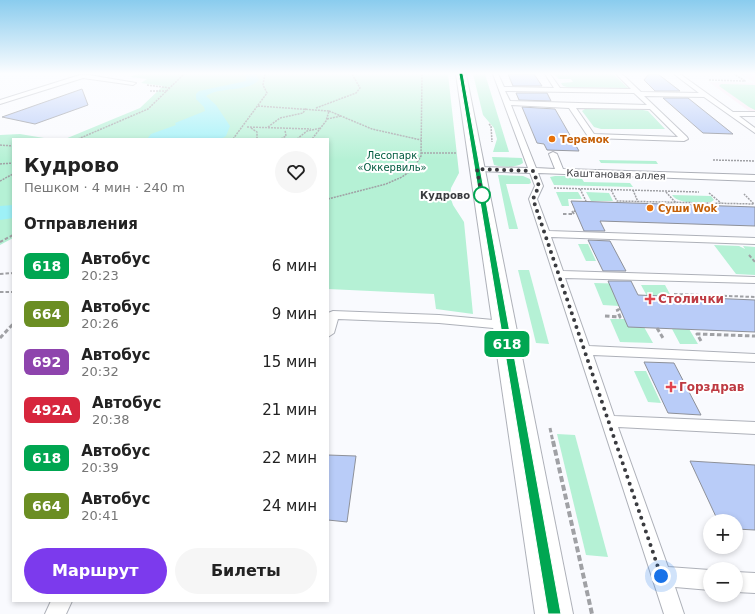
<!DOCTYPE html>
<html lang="ru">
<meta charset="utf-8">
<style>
:root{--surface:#fff;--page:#f6f6f6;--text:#222;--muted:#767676;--accent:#7c3aed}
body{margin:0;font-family:"DejaVu Sans",sans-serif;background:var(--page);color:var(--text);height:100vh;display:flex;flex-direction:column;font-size:15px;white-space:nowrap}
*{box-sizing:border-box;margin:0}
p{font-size:13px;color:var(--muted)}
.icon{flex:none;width:22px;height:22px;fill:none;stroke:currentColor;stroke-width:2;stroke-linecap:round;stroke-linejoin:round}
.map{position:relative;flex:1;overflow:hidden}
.details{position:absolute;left:12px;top:138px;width:317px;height:464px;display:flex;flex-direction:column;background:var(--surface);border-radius:0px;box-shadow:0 2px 6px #0003}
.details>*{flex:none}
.badge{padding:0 8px;border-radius:6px;font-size:14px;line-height:26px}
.fabs{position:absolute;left:703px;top:514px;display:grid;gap:8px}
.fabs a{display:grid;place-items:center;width:40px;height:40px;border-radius:50%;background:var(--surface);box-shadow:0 2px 6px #0003;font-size:20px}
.you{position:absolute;width:20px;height:20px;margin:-10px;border:3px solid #fff;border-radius:50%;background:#1a73e8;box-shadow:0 0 0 6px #1a73e833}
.map>.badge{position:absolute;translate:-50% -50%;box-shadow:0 0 0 2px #fff}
h2{padding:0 12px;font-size:15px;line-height:36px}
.round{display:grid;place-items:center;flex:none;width:42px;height:42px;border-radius:21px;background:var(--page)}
.headline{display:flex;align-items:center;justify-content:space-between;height:68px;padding:0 12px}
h1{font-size:19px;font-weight:800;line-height:30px}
.button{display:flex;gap:8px;margin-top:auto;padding:8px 12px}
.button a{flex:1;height:46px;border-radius:24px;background:var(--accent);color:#fff;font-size:16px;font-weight:800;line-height:46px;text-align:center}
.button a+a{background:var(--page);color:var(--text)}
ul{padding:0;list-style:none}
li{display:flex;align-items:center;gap:12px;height:48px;padding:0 12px}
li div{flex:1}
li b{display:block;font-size:15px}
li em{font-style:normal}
li .badge{min-width:44px;font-weight:700;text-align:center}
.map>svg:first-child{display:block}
.education{fill:#fcebf6}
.green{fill:#b5f1d5}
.water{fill:#9ef1f7}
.building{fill:#b9ccf8;stroke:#8e9199}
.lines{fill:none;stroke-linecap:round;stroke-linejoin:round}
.service-casing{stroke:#aeb1b9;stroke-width:2}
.tertiary-casing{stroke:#aeb1b9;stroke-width:2}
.path-far3{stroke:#a0a1a5;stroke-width:1.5;stroke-dasharray:2 1;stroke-linecap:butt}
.path-far2{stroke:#a0a1a5;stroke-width:2;stroke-dasharray:3.5 2;stroke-linecap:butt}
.path-far1{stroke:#a0a1a5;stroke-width:3;stroke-dasharray:4.5 2.5;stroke-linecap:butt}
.path{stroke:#a0a1a5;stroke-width:4;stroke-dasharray:6 3;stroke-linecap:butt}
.service{fill:#fff;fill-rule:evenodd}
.tertiary{fill:#fff;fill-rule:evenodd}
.line{fill:#00a651;stroke:#fff}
.walk{stroke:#3a3b3f;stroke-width:4;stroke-dasharray:0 7.2}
.food-dot{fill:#e8710a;stroke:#fff;stroke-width:1.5}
.stop-dot{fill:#fff;stroke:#00a651;stroke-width:2}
.health-dot{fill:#e0444e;stroke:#fff;stroke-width:1.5}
.labels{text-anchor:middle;stroke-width:4;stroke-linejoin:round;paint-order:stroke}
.far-food-label{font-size:10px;font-weight:bold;fill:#c56008;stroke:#fff;text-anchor:start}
.far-park-label{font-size:10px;fill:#005b3f;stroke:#fff}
.far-street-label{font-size:10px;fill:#3a3b3f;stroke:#fff}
.far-stop-label{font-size:10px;font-weight:bold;fill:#3a3b3f;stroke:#fff;text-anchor:end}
.health-label{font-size:12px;font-weight:bold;fill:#be3a42;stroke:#fff;text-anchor:start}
</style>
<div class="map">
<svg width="755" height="614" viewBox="0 0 755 614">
<rect width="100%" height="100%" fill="#f9fafe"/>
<!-- education -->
<polygon class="education" points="740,74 755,74 755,111 749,111 709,82 755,83"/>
<!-- green -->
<g class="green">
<polygon points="137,74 448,74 459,173 451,188 450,196 453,205 464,222 473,314 436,309 434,294 328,289 328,139 65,139 140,108 163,86 141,83 147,79 130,77"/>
<polygon points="473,74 485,74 509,152 493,152 497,139 494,128 483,115"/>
<polygon points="554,74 613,74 628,88 567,87 563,86 561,83 573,82 571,79 559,79"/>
<polygon points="724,84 755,85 755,110 749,107 719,86 721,84"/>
<polygon points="585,109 643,110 648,111 665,129 601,129 594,127 582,111"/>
<polygon points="20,134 50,139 13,139 13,238 0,245 0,135"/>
<path d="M 492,157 L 522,158 L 523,163 C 516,168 503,167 494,165 Z"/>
<polygon points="599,160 656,161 658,164 601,163"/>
<polygon points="498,175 523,176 530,179 531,183 529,184 506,184 518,229 509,229"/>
<polygon points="555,176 572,176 582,179 584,182 630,183 633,187 554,185 550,177"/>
<polygon points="556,192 578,192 582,199 568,199 569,206 562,206"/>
<polygon points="586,192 609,193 613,201 591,201"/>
<path d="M 672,195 L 711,196 L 714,200 L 711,202 C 701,202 678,205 672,195 Z"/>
<polygon points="578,244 588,244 596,261 586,261"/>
<polygon points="714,245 739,246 745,249 743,246 755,247 755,275 736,274"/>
<polygon points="518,270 529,270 549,344 536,343"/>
<polygon points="594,283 632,284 614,294 619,306 603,305"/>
<polygon points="641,285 665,285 671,296 647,296"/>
<polygon points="610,319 625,319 644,327 653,343 620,342"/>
<polygon points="672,329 689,329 698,344 680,344"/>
<polygon points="634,371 646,371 661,403 648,402"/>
<polygon points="557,434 575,435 608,557 586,555"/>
</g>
<!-- water -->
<g class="water">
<path d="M 246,74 L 256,74 L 259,80 C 246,93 221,86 206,96 L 216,105 L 230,126 L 226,136 L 221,139 L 147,139 L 151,134 L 176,125 L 175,123 L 205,111 L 204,107 L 196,99 L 196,94 L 199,91 L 246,81 Z"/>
<polygon points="13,205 13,218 0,220 0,206"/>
</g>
<!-- building -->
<g class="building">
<polygon points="508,74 534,74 542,86 513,86"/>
<polygon points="649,74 658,74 680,91 655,91 644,80"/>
<polygon points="82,89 88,105 35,124 2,117"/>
<polygon points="516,93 547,93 551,101 519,100"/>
<polygon points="663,98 688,98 733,134 703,133"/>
<polygon points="522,107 555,109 579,151 547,150 544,144 537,143"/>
<polygon points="571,201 755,207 755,226 600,221 605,231 584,231"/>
<polygon points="588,240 610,241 626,271 603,271"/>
<polygon points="608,281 631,281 638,295 755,300 755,332 628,327"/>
<polygon points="644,362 674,363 701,415 668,413"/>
<polygon points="328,455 356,456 347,522 328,520"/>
<polygon points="690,461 755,465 755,530 736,529 736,521 718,521"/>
</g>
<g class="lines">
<!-- service casing -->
<g class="service-casing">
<g id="service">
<polygon points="83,74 136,83 133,85 83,78 0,104 0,100"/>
<path d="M 493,74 L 498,74 L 504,87 L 554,88 L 545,74 L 550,74 L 560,88 L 631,89 L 616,74 L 622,74 L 641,92 L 699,93 L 674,74 L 680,74 L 733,112 L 755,112 L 755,116 L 739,116 L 755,128 L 755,133 L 704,97 L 644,96 L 687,137 L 688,139 L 684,141 L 592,138 L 589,138 L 569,108 L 511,105 L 536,168 L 555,169 L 549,154 L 553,152 L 557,154 L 563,169 L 755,175 L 755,181 L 538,173 L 543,186 L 537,199 L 549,231 L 755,238 L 755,244 L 551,237 L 563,271 L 755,277 L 755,283 L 565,278 L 589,346 L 755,354 L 755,362 L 593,355 L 614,416 L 755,422 L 755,434 L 618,427 L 668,567 L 710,570 L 710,590 L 675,587 L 684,614 L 664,614 L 529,199 L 535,186 L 530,173 L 477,171 L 473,169 L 477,167 L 528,168 ZM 505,91 L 634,93 L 647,105 L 510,101 ZM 576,108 L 650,109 L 678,137 L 594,134 Z"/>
<polygon points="333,311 439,315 504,321 510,325 504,329 439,323 338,319 334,333 328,337 328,313"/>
<polygon points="736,572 755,573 755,593 736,592"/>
<polygon points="51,601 72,601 66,614 45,614"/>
</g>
</g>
<!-- tertiary casing -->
<g class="tertiary-casing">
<polygon id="tertiary" points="456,74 466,74 573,614 535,614"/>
</g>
<!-- path-far3 -->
<g class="path-far3">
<polyline points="709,80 745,81 734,74"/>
<polyline points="147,85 170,88"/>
<polyline points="150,91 167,91"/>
<polyline points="258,106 329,111 326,121 312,139"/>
<polyline points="316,108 356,93 360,88 352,74"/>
<polyline points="329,111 372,129 421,140"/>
<polyline points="327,119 341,116"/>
<polyline points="489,124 491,126 492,142"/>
<polyline points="247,127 311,129"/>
<polyline points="268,127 280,118 303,113 306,108"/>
<polyline points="251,128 257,132 257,139"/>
<polyline points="78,139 148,109 184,74"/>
<polyline points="233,139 267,93 263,85 265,74"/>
<polyline points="281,139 286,136 285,130"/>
<polyline points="297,139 307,131 321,128"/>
<polyline points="0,145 13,146"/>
<polyline points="421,153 457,153"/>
<polyline points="713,160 755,161"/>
<polyline points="0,164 13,163"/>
<polyline points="0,181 13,174"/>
<polyline points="554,188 699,192"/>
<polyline points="580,189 586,201"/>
<polyline points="611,190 617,201 754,204 744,194"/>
<polyline points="633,190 638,202"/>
<polyline points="666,192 676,203"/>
<polyline points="709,193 721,203"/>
<polyline points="328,199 386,184 402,177 413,169 421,156 422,74"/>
</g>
<!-- path-far2 -->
<g class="path-far2">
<polyline points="563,214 574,214 572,211 575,211"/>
<polyline points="0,242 13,235"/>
<polyline points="749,255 755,262"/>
<polyline points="0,274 13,273"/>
<polyline points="0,292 13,292"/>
<polyline points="674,294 755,297"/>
<polyline points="617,310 620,309"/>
</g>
<!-- path-far1 -->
<g class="path-far1">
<polyline points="605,316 620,317 617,309"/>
<polyline points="657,328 663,338"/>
<polyline points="0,338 13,324"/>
<polyline points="701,341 697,334 755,336"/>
<polyline points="550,428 553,442"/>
</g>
<!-- path -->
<polyline class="path" points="553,441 592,614"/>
<!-- service -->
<use href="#service" class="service"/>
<!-- tertiary -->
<use href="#tertiary" class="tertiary"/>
</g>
<!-- sky -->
<linearGradient id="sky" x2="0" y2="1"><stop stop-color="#8accee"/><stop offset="0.46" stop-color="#fcfdff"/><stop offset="1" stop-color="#fcfdff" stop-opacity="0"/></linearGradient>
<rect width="755" height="160" fill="url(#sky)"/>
<!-- line -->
<polygon class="line" points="461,73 463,74 561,614 548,614 459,74"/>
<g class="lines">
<!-- walk -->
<polyline class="walk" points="482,195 482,197 477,169 533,171 539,186 533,199 661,576"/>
</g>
<!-- markers -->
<g class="food-dot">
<circle cx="552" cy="139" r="4"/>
<circle cx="650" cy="208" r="4"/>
</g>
<circle class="stop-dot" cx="482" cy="195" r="8"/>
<g class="health-dot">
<path d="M648 293h4v4h4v4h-4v4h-4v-4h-4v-4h4z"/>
<path d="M669 381h4v4h4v4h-4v4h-4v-4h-4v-4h4z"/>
</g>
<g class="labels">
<!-- far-food labels -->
<g class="far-food-label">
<text x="560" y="143">Теремок</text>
<text x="658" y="212">Суши Wok</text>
</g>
<!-- far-park labels -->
<g class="far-park-label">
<text x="392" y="159">Лесопарк<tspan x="392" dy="12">«Оккервиль»</tspan></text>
</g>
<!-- far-street labels -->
<g class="far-street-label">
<text transform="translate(616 174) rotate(2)" y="4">Каштановая аллея</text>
</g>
<!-- far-stop labels -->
<g class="far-stop-label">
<text x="470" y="199">Кудрово</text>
</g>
<!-- health labels -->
<g class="health-label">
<text x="658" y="303">Столички</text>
<text x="679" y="391">Горздрав</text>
</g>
</g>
</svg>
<div class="fabs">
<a>+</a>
<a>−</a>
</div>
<div class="you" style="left:661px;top:576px"></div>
<b class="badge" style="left:507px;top:344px;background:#00a651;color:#fff">618</b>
<section class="details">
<div class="headline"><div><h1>Кудрово</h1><p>Пешком · 4 мин · 240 m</p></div><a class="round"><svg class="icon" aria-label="heart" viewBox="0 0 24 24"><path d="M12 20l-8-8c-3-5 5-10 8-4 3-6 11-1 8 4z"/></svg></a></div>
<h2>Отправления</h2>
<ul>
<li><span class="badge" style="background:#00a651;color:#fff">618</span><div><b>Автобус</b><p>20:23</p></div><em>6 мин</em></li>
<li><span class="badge" style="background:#6b8e23;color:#fff">664</span><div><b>Автобус</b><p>20:26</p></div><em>9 мин</em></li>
<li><span class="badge" style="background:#8e44ad;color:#fff">692</span><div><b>Автобус</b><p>20:32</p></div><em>15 мин</em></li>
<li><span class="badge" style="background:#d7263d;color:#fff">492А</span><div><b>Автобус</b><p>20:38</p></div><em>21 мин</em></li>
<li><span class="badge" style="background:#00a651;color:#fff">618</span><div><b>Автобус</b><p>20:39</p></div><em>22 мин</em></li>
<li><span class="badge" style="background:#6b8e23;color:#fff">664</span><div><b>Автобус</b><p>20:41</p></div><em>24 мин</em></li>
</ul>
<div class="button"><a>Маршрут</a><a>Билеты</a></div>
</section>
</div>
